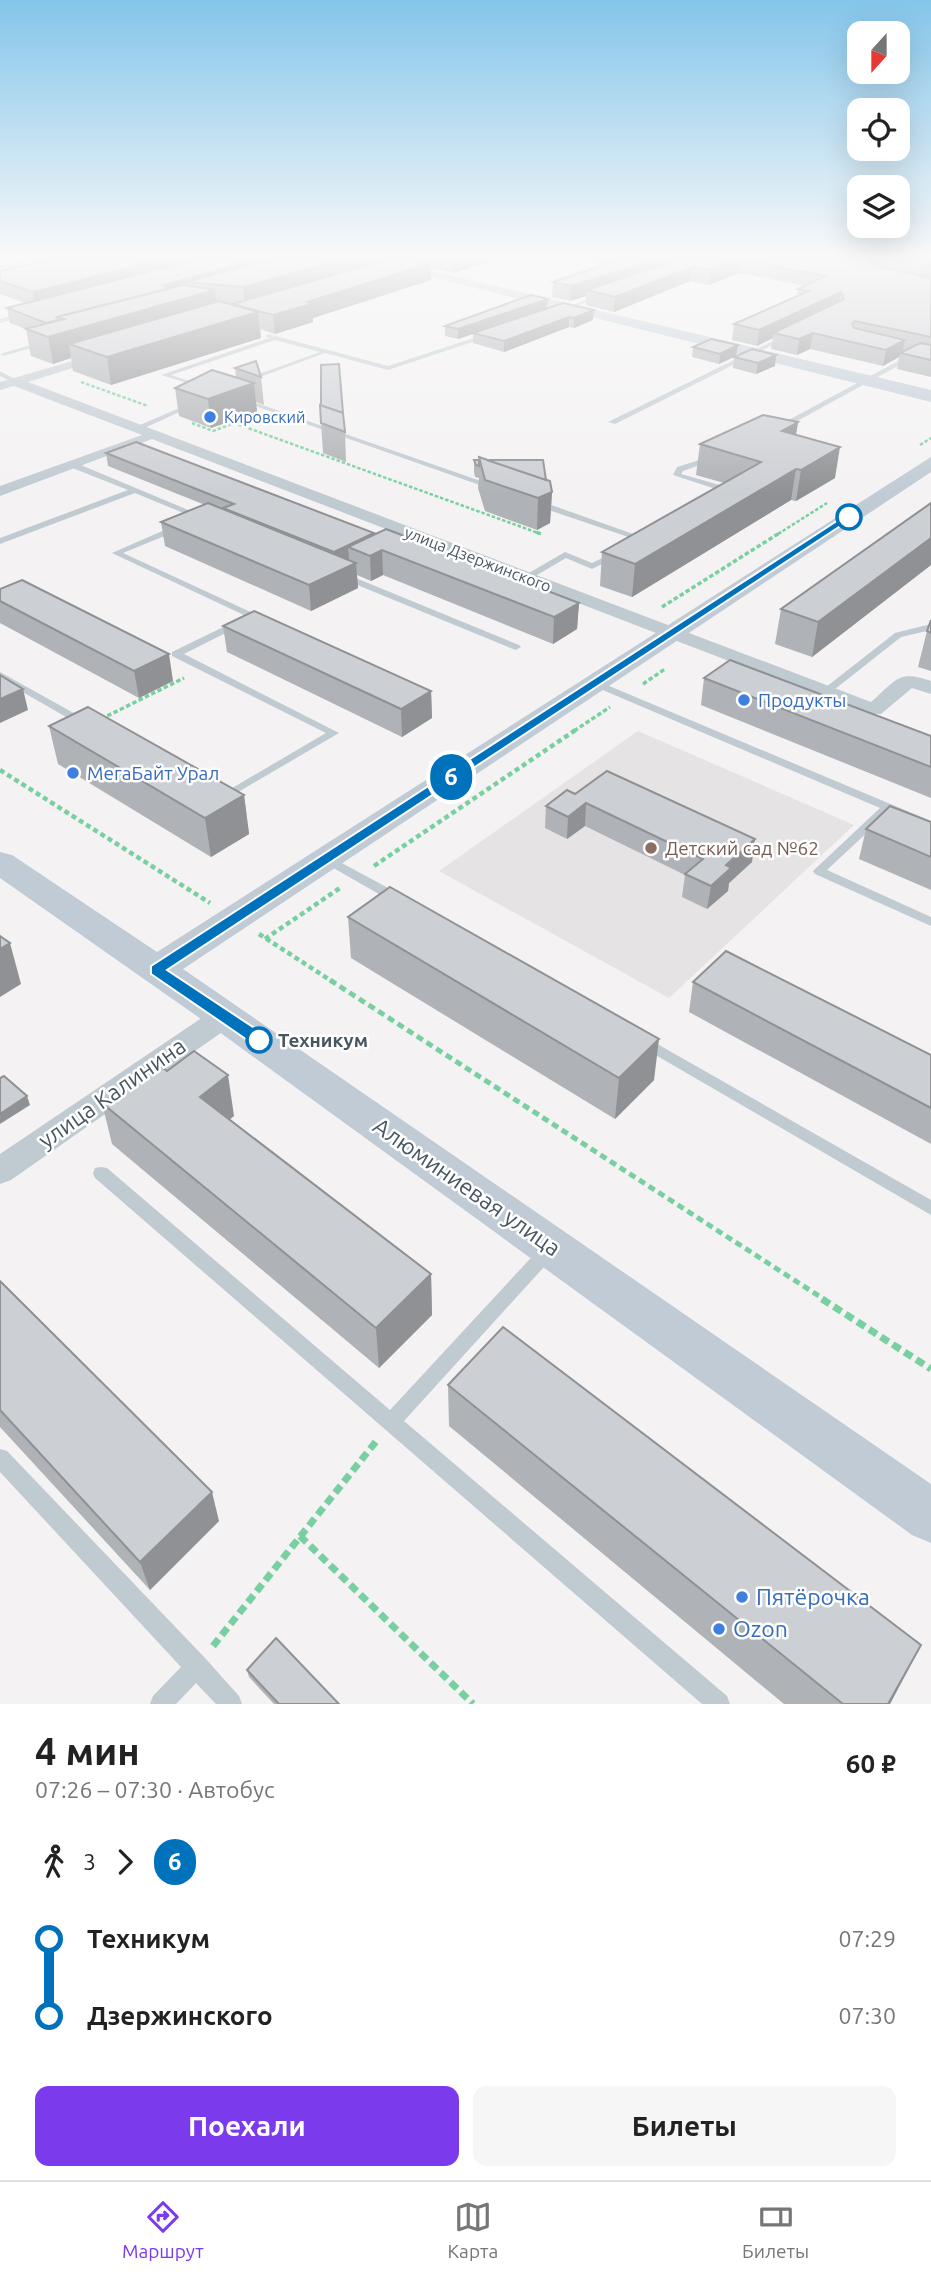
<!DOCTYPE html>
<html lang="ru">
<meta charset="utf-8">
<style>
:root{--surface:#fff;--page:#f6f6f6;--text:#222;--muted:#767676;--line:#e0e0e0;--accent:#7c3aed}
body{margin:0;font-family:Ubuntu,sans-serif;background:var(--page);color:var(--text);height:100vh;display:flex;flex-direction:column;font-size:26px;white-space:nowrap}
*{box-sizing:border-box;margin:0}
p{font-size:23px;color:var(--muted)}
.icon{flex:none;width:38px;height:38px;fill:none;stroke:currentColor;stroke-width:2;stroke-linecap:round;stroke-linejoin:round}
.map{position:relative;height:1704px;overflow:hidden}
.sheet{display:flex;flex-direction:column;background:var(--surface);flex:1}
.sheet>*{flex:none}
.badge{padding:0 14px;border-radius:23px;font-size:24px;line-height:46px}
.needle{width:46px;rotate:201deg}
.tools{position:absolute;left:847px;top:21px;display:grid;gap:14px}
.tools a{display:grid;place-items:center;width:63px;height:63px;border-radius:14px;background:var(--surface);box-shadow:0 7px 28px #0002;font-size:35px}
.map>.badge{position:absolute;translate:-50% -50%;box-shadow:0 0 0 4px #fff}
.legs{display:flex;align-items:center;gap:10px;height:77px;padding:0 35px;font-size:23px}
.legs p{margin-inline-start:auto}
.head{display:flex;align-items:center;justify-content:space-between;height:119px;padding:0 35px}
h1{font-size:38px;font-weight:700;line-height:52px}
.primary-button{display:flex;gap:14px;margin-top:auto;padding:14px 35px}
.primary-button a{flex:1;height:80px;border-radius:14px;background:var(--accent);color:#fff;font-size:28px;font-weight:700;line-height:80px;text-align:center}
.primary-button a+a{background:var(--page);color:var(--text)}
ul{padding:0 35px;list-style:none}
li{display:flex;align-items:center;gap:24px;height:77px;font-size:26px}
li i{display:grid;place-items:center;width:10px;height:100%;margin:0 9px;background:currentColor}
li i::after{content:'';width:18px;height:18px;margin:-9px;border:5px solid;border-radius:50%;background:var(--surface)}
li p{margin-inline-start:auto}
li:first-child i{background:linear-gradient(#0000 50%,currentColor 0)}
li:last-child i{background:linear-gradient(currentColor 50%,#0000 0)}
.menu{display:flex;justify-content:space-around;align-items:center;height:98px;border-top:2px solid var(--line);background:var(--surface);font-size:19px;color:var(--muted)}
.menu a{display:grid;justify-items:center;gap:4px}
.menu .current{color:var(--accent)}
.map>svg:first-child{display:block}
.education{fill:#e5e3e4}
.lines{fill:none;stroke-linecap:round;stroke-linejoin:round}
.path-far4{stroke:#78d0a1;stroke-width:2.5;stroke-dasharray:3.5 2;stroke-linecap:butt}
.path-far3{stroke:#78d0a1;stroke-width:3.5;stroke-dasharray:4.5 2.5;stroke-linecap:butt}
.path-far2{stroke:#78d0a1;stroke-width:4.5;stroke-dasharray:5 3.5;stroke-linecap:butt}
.path-far1{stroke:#78d0a1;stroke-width:5;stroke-dasharray:7 4.5;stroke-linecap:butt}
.path{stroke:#78d0a1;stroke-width:7;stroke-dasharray:9 5;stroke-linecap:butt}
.lane{fill:#c0cad1;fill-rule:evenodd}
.street{fill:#c0cad1;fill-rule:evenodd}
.secondary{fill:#c0cbd5;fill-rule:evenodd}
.wall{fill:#afb2b6;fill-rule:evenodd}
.shaded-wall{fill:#8f9194}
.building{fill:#cccfd4;stroke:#8f9194;stroke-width:2}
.line-1{fill:#0072bc;stroke:#fff;stroke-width:2}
.shop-dot{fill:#3f7fe0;stroke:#fff;stroke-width:2.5}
.stop-1-dot{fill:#fff;stroke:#0072bc;stroke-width:3.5}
.education-dot{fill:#8d6e63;stroke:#fff;stroke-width:2.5}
.labels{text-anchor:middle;stroke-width:5;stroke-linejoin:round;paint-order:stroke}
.far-shop-label{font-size:16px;fill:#366cbe;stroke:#fff;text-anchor:start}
.far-street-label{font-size:16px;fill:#495660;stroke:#fff}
.shop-label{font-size:19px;fill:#366cbe;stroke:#fff;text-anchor:start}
.education-label{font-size:19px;fill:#785e54;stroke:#fff;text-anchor:start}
.stop-label{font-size:19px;font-weight:bold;fill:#495660;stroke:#fff;text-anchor:start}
.near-street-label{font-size:23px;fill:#495660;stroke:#fff}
.near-shop-label{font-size:23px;fill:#366cbe;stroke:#fff;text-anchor:start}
</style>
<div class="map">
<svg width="931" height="1704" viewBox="0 0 931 1704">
<rect width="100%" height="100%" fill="#f4f2f2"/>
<!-- education -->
<polygon class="education" points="638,731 854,825 669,998 439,871"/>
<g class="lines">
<!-- path-far4 -->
<g class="path-far4">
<polyline points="81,382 148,406"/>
<polyline points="192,423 213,431 234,423 541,534"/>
<polyline points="920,445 931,438"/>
<polyline points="778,534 827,503"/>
</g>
<!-- path-far3 -->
<g class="path-far3">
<polyline points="536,532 541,534"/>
<polyline points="662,607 781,532"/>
<polyline points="643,684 665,669"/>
<polyline points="101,719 184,678"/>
<polyline points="574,731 610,707"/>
</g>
<!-- path-far2 -->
<g class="path-far2">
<polyline points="0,770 210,903"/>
<polyline points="374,866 577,729"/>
<polyline points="259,934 333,982"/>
<polyline points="265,939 340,888"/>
</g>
<!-- path-far1 -->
<polyline class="path-far1" points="330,980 825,1300"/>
<!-- path -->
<g class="path">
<polyline points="822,1299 931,1369"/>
<polyline points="300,1536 473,1704"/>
<polyline points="213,1646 378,1439"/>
</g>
<!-- lane -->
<g class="lane">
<polygon points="40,256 48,256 0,269 0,265"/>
<polygon points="599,295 604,296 564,311 559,310"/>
<polygon points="25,312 27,315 0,323 0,319"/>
<polygon points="489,333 491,336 388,370 325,353 249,381 245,381 245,379 320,352 275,340 171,375 204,386 204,388 161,375 269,338 265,336 268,334 388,366"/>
<polygon points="787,334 789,337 615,424 608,422"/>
<polygon points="44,341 46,344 3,356 0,354"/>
<polygon points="915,352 931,356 931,360 916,356 779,431 772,429"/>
<polygon points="0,371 20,382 21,383 16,384 0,376"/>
<polygon points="241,399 245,399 498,487 491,489 241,401"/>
<polygon points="191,403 197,404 140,430 133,428"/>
<polygon points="709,457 716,459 683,471 681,474 734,489 734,493 728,493 673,475 677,467"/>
<polygon points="70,463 76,463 205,517 198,519 135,493 0,544 0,538 128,490 70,467"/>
<polygon points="534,501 540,501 650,540 643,542 534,505"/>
<polygon points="176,525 179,526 179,530 123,553 259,616 184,654 339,733 221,802 215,799 217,797 326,733 172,656 172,652 246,616 112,553"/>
<polygon points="565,552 592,563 611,554 618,556 592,569 566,558 530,579 524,579 522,577"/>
<polygon points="341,572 519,645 521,647 516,650 513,649 338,577 338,573"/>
<polygon points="931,624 931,630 901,637 830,693 826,694 821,691 895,633"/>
<polygon points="0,672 88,721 89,723 84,726 80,725 0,679"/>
<polygon points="595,680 931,821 931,829 889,812 827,870 931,917 931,926 815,874 813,871 880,808 591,685 590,683"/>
<polygon points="327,855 401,895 402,898 401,901 391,901 323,862 321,859 323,856"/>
<polygon points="645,1037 931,1200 931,1215 640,1046 638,1042 640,1038"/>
<polygon points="101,1167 107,1168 390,1410 541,1247 547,1245 553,1247 555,1252 553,1257 404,1421 727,1696 730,1704 702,1704 95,1178 93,1173 95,1168"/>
<polygon points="0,1449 7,1451 205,1658 239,1696 242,1704 216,1704 196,1683 176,1704 150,1704 153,1696 181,1667 0,1472"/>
</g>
<!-- street -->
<g class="street">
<path d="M 100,353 L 111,356 L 28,382 L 871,702 C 896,681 897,669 931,681 L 931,694 L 912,688 L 881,714 L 867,714 L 152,439 L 0,496 L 0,486 L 142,435 L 14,386 L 0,390 L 0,382 Z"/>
<polygon points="225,1006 235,1009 239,1016 235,1023 11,1180 0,1184 0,1154 215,1009"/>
</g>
<!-- secondary -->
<g class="secondary">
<polygon points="347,256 370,256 931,390 931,402"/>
<polygon points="931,457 931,472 183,969 931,1484 931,1543 912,1535 211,1026 0,878 0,852 12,855 157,952"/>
</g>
</g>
<!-- wall -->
<g class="wall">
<path d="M 65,256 L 420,256 L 411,258 L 421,261 L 421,256 L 509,256 L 453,273 L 431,268 L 431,280 L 313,318 L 313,322 L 275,334 L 260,329 L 261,338 L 111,385 L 73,371 L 71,358 L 53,364 L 31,356 L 26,329 L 10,323 L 7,308 L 25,303 L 0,294 L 0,271 ZM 380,256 L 390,258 L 380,261 Z"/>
<polygon points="566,256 931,256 931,377 897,369 899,357 883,366 810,349 797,355 771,349 773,338 757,346 732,340 734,324 797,297 798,289 805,286 739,273 709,285 690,281 614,312 586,305 586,296 570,301 552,297 553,282 605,264"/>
<polygon points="547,308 593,320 574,328 569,327 504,352 473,343 473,334 458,339 445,336 445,326"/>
<polygon points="738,345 736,356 719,364 692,357 693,347"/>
<polygon points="776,355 775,366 756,374 733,368 734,357"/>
<polygon points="235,368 261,377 264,405 256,402 257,412 211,428 179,416 175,388 236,378"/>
<polygon points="798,422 796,435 835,478 796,501 791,500 632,597 600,586 602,552 724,483 696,475 700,444"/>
<polygon points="321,423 345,432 346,462 323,453"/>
<polygon points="136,442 374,533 374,535 386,529 579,603 577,629 553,644 383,575 371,581 357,575 358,588 311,611 165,546 161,522 205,505 108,466 106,453"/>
<polygon points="479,457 546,480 552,492 550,523 537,530 485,511 478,488 479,478 475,477 474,472 474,460 479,460"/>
<polygon points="931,503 931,565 812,657 775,644 781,609"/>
<polygon points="0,589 173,681 139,698 0,623"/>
<polygon points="931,620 931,671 918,667 927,631"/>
<polygon points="223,626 431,691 432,718 402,737 227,652"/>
<polygon points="704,678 931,736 931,798 701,705"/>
<polygon points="49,726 244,795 249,834 211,857 58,764"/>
<polygon points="575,794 752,862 729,883 728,891 707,909 682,897 685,875 585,826 567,839 545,828 546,806"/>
<polygon points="931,822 931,890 859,859 866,829"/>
<polygon points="348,917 654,1080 615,1119 351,958"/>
<polygon points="693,982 931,1055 931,1144 689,1012"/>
<polygon points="167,1071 234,1116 230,1119 431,1274 432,1315 379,1368 112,1144 102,1103"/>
<polygon points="0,1281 219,1521 150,1590 0,1427"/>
<polygon points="448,1385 921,1645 890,1704 784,1704 449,1426"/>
<polygon points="247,1670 339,1704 274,1704 249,1677"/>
</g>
<!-- shaded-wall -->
<g class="shaded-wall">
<polygon points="270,256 282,256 186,282 188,294 215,290 218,315 69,344 71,358 53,364 46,323 58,320 60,334 164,285"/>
<polygon points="356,256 380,256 380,267 245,306 243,287"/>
<polygon points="402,256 420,256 402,261"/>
<polygon points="464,256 509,256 453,273 453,259"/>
<polygon points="877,256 875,269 868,261"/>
<polygon points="666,257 665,271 587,290 586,296 570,301 571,286"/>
<polygon points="167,259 169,273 35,307 33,292"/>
<polygon points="740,259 739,273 709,285 711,270"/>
<polygon points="431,263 431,280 313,318 313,322 275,334 273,315 307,302"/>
<polygon points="692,267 690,281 614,312 615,297"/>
<polygon points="841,292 839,306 773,333 773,338 757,346 759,330"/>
<polygon points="548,299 547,309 473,333 473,334 458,339 458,329"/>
<polygon points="594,310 593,320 574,328 574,318"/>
<polygon points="258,312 261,338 111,385 107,357"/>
<polygon points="569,317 569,327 504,352 504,341"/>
<polygon points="813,333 810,349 797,355 799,339"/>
<polygon points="905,340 902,354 900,353 899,357 883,366 886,350"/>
<polygon points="738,345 736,356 719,364 720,354"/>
<polygon points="776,355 775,366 756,374 758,363"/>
<polygon points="254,383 257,412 211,428 208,399"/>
<polygon points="798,422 793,452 782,431"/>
<polygon points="840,447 835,478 796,501 801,470"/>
<polygon points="796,469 791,500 632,597 635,564"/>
<polygon points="552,492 550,523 537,530 538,498"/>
<polygon points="374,533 375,547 348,547 349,559 335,566 334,552"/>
<polygon points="931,538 931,565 812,657 818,622"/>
<polygon points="382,550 383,575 371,581 370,556"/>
<polygon points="356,563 358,588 311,611 309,585"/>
<polygon points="579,603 577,629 553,644 554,617"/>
<polygon points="169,654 173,681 139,698 134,671"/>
<polygon points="23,689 28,710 0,723 0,699"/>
<polygon points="431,691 432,718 402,737 401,709"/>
<polygon points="244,795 249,834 211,857 205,818"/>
<polygon points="586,803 585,826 567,839 568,817"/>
<polygon points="755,839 752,862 729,883 728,891 707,909 711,886 726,865"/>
<polygon points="10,943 21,984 0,997 0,949"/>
<polygon points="659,1039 654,1080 615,1119 619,1078"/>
<polygon points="228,1075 234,1116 207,1137 200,1097"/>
<polygon points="27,1096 30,1105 0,1124 0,1114"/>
<polygon points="431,1274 432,1315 379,1368 376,1328"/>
<polygon points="212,1492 219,1521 150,1590 140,1562"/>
<polygon points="921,1645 890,1704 888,1704"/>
</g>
<!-- building -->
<g class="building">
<polygon points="65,256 157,256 167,259 33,292 0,281 0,271"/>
<polygon points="180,256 270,256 164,285 168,289 57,317 58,320 46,323 7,308 187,262 189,258"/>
<polygon points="282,256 356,256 243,287 186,282"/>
<polygon points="398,256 431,263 307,302 312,304 273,315 233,304"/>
<polygon points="437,256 464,256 453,259"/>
<polygon points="629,256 877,256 868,261 872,265 931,278 931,337 855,321 852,324 854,328 905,340 886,350 813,333 799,339 773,333 844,299 841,292 759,330 734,324 809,291 798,289 825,276 740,259 711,270 692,267 615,297 587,290 667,263 666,257 571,286 553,282"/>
<polygon points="877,256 931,256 931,267"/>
<polygon points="183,285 215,290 48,337 26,329 64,319 57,317"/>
<polygon points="531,295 548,299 458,329 445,326"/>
<polygon points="219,301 258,312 107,357 69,344"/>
<polygon points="563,303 594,310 574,318 569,317 504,341 473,333"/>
<polygon points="711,339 738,345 720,354 693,347"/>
<polygon points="920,343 931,345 931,360 900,353"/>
<polygon points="752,349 776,355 758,363 734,357"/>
<polygon points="256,361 261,377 235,368"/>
<polygon points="339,364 343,413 321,406 321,365"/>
<polygon points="212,370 254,383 208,399 175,388"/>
<polygon points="320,405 343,413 345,432 321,423"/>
<polygon points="763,415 798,422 782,431 840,447 801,470 796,469 635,564 602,552 761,462 700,444"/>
<polygon points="136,442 374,533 334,552 223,508 234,504 106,453"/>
<polygon points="479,457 550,481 552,492 538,498 485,480"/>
<polygon points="474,460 479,460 479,466 476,465"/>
<polygon points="487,460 543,460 546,480"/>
<polygon points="208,503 356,563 309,585 161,522"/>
<polygon points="931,503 931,538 818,622 781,609"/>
<polygon points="386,529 579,603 554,617 382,550 370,556 348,547"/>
<polygon points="22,580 169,654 134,671 0,601 0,589"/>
<polygon points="254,611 431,691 401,709 223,626"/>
<polygon points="931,620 931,633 927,631"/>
<polygon points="730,660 931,736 931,767 704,678"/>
<polygon points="0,675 23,689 0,699"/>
<polygon points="88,707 244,795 205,818 49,726"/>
<polygon points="607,771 755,839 726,865 731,868 711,886 685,874 703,859 586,803 568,817 546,806 567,790 575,794"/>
<polygon points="890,806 931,822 931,857 866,829"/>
<polygon points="390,887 659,1039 619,1078 348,917"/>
<polygon points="0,936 10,943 0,949"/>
<polygon points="726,951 931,1055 931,1108 693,982"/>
<polygon points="194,1051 228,1075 200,1097 431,1274 376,1328 102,1103 158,1064 167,1071"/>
<polygon points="4,1076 27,1096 0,1114 0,1078"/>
<polygon points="0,1281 212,1492 140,1562 0,1410"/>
<polygon points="503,1327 921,1645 888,1704 843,1704 448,1385"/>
<polygon points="276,1638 339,1704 279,1704 247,1670"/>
</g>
<!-- sky -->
<linearGradient id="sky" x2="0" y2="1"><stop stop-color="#84c5ea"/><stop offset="0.52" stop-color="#faf9f9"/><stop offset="1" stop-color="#faf9f9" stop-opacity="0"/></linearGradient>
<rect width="931" height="494" fill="url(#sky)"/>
<!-- line-1 -->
<polygon class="line-1" points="846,515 854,517 167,970 265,1035 265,1044 253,1044 151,974 151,966"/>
<!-- markers -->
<g class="shop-dot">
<circle cx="210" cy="417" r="7"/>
<circle cx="744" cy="700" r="7"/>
<circle cx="73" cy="773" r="7"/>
<circle cx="742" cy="1597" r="7"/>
<circle cx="719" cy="1629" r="7"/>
</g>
<g class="stop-1-dot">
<circle cx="849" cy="517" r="12"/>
<circle cx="259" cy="1040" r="12"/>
</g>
<circle class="education-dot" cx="651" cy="848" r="7"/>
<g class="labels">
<!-- far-shop labels -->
<g class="far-shop-label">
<text x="224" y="423">Кировский</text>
</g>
<!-- far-street labels -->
<g class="far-street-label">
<text transform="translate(478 559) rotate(21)" y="6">улица Дзержинского</text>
</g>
<!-- shop labels -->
<g class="shop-label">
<text x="758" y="707">Продукты</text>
<text x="87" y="780">МегаБайт Урал</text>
</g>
<!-- education labels -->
<g class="education-label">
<text x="665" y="855">Детский сад №62</text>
</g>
<!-- stop labels -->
<g class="stop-label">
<text x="278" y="1047">Техникум</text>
</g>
<!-- near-street labels -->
<g class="near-street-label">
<text transform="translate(112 1093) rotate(-35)" y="8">улица Калинина</text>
<text transform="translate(467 1187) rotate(35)" y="8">Алюминиевая улица</text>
</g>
<!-- near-shop labels -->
<g class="near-shop-label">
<text x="756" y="1605">Пятёрочка</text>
<text x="733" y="1637">Ozon</text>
</g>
</g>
</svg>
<div class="tools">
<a><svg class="needle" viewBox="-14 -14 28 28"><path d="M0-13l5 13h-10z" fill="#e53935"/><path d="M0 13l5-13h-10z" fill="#767676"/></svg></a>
<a><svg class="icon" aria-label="locate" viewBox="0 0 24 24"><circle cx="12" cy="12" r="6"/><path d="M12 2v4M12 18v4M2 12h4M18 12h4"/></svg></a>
<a><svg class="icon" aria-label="layers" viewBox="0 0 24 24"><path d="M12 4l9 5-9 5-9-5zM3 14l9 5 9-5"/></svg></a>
</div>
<b class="badge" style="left:451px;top:777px;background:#0072bc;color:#fff">6</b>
</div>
<section class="sheet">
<div class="head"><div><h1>4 мин</h1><p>07:26 – 07:30 · Автобус</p></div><b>60 ₽</b></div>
<div class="legs"><svg class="icon" aria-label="walk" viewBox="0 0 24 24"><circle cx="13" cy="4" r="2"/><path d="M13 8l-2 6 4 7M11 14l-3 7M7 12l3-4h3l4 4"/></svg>3<svg class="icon" aria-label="forward" viewBox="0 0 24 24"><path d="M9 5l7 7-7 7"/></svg><b class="badge" style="background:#0072bc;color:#fff">6</b></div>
<ul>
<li><i style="color:#0072bc"></i><b>Техникум</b><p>07:29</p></li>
<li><i style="color:#0072bc"></i><b>Дзержинского</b><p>07:30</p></li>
</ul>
<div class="primary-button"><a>Поехали</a><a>Билеты</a></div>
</section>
<nav class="menu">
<a class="current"><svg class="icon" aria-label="directions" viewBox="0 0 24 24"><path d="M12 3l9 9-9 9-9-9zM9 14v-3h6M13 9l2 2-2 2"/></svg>Маршрут</a>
<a><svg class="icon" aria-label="map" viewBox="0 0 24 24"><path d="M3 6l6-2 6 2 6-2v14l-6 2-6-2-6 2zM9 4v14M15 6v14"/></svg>Карта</a>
<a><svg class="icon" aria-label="tickets" viewBox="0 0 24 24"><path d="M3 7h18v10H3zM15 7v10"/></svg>Билеты</a>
</nav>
